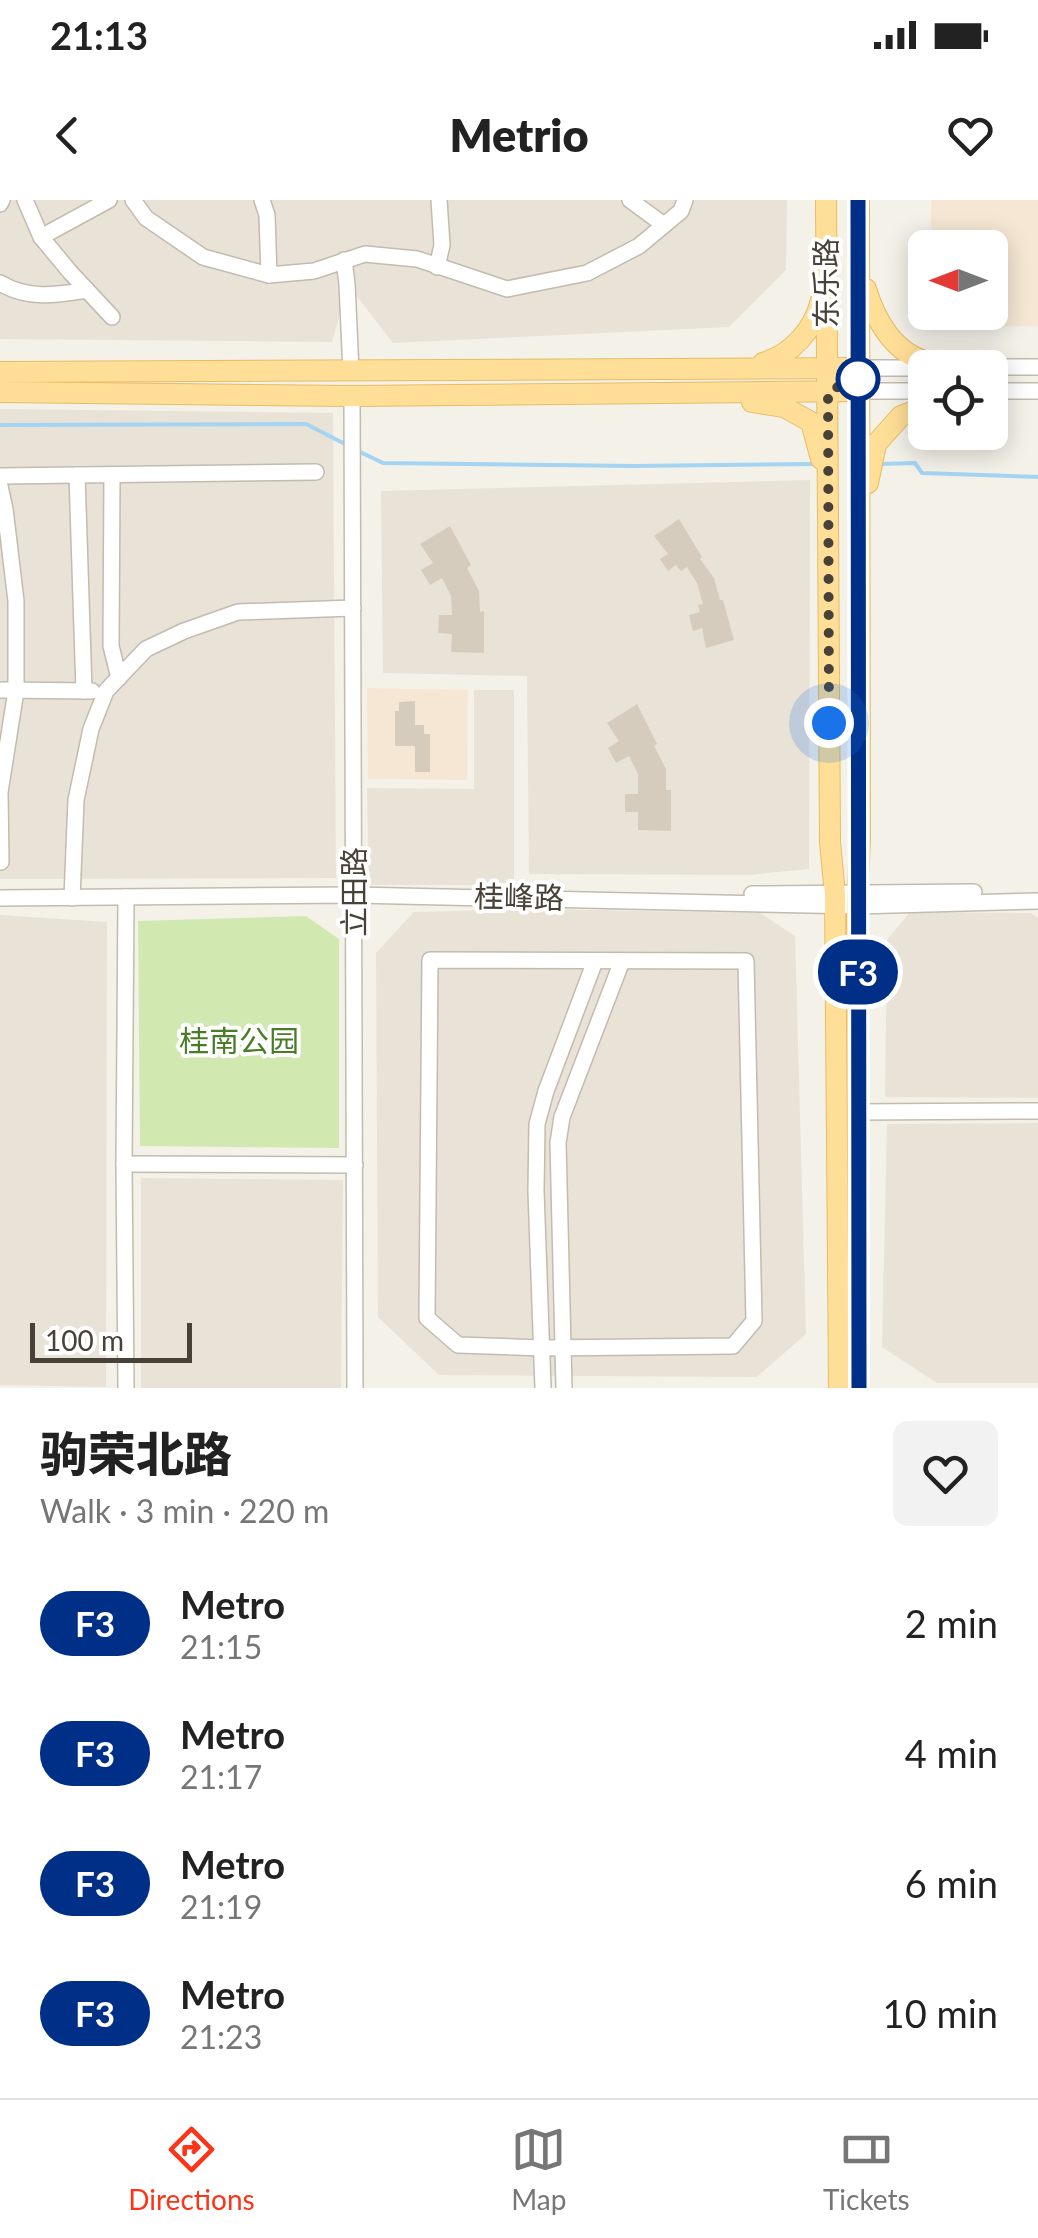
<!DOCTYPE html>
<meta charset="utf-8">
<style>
:root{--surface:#fff;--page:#f2f2f2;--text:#222;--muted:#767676;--line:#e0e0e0;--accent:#fd3417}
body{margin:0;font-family:Lato,"Noto Sans SC",sans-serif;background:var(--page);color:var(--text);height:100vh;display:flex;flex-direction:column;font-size:38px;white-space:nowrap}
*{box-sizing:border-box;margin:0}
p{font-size:32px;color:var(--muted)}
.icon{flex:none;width:55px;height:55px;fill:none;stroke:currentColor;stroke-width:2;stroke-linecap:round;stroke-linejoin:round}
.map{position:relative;height:1188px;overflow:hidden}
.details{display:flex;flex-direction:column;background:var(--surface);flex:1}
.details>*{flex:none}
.badge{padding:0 20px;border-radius:32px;font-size:35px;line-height:65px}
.needle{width:65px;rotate:270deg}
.fabs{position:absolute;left:908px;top:30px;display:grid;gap:20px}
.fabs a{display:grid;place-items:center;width:100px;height:100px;border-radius:15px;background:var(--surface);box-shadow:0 5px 25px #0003;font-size:50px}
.scale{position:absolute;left:30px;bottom:25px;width:162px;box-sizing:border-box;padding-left:10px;border:5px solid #484137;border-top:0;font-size:28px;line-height:35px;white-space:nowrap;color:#484137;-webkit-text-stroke:8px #fff;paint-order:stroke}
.you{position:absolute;width:50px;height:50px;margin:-25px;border:8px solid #fff;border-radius:50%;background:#1a73e8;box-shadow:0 0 0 15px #1a73e833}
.map>.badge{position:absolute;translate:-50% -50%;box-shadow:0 0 0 5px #fff}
.round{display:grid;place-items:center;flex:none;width:105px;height:105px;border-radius:15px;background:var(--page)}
.headline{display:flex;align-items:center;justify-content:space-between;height:170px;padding:0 40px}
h1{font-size:48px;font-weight:800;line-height:75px}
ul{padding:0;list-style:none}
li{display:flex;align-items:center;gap:30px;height:130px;padding:0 40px}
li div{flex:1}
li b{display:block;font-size:38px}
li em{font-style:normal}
li .badge{min-width:110px;font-weight:700;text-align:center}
.status{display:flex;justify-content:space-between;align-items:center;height:70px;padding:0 50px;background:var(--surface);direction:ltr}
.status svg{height:28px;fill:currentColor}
header{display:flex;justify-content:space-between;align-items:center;height:130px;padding:0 40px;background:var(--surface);font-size:45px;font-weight:800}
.dock{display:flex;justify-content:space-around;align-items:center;height:140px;border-top:2px solid var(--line);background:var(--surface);font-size:28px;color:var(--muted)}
.dock a{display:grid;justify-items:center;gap:5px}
.dock .active{color:var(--accent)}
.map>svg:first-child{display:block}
.residential{fill:#e9e2d7}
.commercial{fill:#f6e7d4}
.green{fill:#d1e9b1}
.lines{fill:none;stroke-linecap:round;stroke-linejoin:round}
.stream{stroke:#a4d4f2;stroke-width:4}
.building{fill:#d6ccbe}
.minor-casing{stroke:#c3bbae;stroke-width:18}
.major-casing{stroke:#e6bc65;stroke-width:22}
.minor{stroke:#fff;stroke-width:15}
.major{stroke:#ffdf97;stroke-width:20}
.line-casing{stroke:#fff;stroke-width:22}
.line{stroke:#002f87;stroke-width:15}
.walk{stroke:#484137;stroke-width:10;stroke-dasharray:0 18}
.stop-dot{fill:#fff;stroke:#002f87;stroke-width:5}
.labels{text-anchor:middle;stroke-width:8;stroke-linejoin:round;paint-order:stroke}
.street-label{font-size:30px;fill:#484137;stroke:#fff}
.park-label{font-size:30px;fill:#4a7c28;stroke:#fff}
</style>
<div class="status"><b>21:13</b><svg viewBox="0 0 49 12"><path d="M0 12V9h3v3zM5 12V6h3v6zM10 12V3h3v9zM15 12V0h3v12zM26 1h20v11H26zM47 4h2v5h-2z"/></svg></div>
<header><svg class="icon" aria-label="back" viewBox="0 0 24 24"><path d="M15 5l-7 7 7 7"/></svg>Metrio<svg class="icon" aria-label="heart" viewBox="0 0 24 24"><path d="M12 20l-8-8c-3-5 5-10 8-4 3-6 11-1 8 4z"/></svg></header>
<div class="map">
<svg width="1038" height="1188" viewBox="0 0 1038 1188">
<rect width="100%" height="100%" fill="#f4f1e9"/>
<!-- residential -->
<g class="residential">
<polygon points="0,0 787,0 786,70 729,127 393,143 348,85 332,142 0,139"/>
<polygon points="0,209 333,213 336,678 0,679"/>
<polygon points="810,280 809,669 748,675 529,674 527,476 383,473 381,291"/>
<polygon points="474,490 514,490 514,685 369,685 367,588 474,589"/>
<polygon points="534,709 760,713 795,736 806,1134 757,1177 439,1175 378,1117 376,753 414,712"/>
<polygon points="910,712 1031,713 1038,718 1038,898 885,897 887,740"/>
<polygon points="0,715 107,722 106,1187 0,1185"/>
<polygon points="1038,923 1038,1183 937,1183 882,1147 887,924"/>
<polygon points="141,978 343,980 341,1188 141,1188"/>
</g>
<!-- commercial -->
<g class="commercial">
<polygon points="931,0 1038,0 1038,126 933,127 932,113 990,112 990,48 932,47"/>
<polygon points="367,488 468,490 467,580 368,579"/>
</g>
<!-- green -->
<polygon class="green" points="306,716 339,739 339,948 140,946 138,721"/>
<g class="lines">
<!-- stream -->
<g class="stream">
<polyline points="0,225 306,224 345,244"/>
<polyline points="358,251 383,263 633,266 816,264"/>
<polyline points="880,264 915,263 922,273 1038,277"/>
</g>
</g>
<!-- building -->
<g class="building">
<polygon points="679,319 702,357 700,359 714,378 720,400 723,400 734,440 706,448 702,428 693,431 689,415 700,412 698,405 703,404 697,383 687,367 681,371 676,365 668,371 660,359 668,354 654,336"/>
<polygon points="450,326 471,365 467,368 479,391 480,412 484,411 484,453 451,452 452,434 438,433 439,415 452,415 451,396 442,378 430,385 421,370 433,363 420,344"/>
<polygon points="415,501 415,525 424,525 424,534 430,534 430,572 415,572 415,546 395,546 395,511 399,511 399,502"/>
<polygon points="637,504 657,544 654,546 666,569 666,590 671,590 671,631 638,630 638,612 625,612 625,594 638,594 638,574 629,556 616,563 608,548 619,541 607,523"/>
</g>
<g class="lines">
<!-- minor casing -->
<g class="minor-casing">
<g id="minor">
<polyline points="25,0 41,37 70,72 112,117"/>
<polyline points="133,0 146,18 203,57 269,75 314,71 365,54 417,59 507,89 587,73 639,46 681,11 685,0"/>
<polyline points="262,0 267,15 269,75"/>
<polyline points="630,0 664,25"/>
<polyline points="0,4 2,0"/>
<polyline points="41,37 109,0"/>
<polyline points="344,60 347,84 351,172"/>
<polyline points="437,67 442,45 439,0"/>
<path d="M 0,83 C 28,100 56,95 87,90"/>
<polyline points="967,167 1038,167"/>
<polyline points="859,168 925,168"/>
<polyline points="860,191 925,191"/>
<polyline points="990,191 1038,191"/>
<polyline points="352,196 355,1188"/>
<polyline points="77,275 84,491"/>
<polyline points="112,275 111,446 119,478"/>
<polyline points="0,276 316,272"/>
<polyline points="0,286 5,309 16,401 16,491 0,592 1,662"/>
<polyline points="0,490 92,491"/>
<polyline points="752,694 974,692"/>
<polyline points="0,698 355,695 857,706 1038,701"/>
<polyline points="72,698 76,600 91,529 106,491 146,449 184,431 238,412 353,408"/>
<polygon points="430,760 746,761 754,1121 733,1146 542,1148 458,1145 427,1118"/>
<polyline points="857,912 1038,911"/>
<polyline points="124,964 355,965"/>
<polyline points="126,1188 124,964 126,697"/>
<polyline points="543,1188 536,991 537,924 546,891 595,761"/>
<polyline points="564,1188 558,943 562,917 622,761"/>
</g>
</g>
<!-- major casing -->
<g class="major-casing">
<g id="major">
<polyline points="826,0 830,642 835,694 839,1188"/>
<polyline points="859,0 860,639 857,706 859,1188"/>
<path d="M 866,89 C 875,119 893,152 925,161 C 940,166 958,165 974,167"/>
<path d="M 763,163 C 792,154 814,130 821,100"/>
<polyline points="0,172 859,168"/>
<polyline points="0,192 352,196 860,191"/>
<polyline points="752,202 784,207 811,222 821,259"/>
<polyline points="868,283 876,244 901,216 925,207"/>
</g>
</g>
<!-- minor -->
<use href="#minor" class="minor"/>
<!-- major -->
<use href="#major" class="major"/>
</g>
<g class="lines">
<!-- line casing -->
<g class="line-casing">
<polyline id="line" points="858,0 859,1188"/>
</g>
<!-- line -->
<use href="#line" class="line"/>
<!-- walk -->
<polyline class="walk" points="829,523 828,191 858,179"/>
</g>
<!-- markers -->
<circle class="stop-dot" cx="858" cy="179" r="20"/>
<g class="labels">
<!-- street labels -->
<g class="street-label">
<text transform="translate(827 83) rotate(-90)" y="10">东乐路</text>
<text transform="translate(355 692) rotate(-90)" y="10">立田路</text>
<text transform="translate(519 698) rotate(1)" y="10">桂峰路</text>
</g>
<!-- park labels -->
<g class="park-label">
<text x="239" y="852">桂南公园</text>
</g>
</g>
</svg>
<div class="fabs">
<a><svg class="needle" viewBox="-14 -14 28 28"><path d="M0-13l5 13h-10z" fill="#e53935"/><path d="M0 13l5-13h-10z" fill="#767676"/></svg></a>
<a><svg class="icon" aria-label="locate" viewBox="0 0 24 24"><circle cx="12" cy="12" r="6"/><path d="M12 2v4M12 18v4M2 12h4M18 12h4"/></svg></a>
</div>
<div class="scale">100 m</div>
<div class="you" style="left:829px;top:523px"></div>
<b class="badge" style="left:858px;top:772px;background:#002f87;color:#fff">F3</b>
</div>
<section class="details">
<div class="headline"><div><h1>驹荣北路</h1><p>Walk · 3 min · 220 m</p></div><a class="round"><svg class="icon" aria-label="heart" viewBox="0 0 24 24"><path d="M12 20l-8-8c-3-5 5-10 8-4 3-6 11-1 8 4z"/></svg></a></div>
<ul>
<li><span class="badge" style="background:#002f87;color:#fff">F3</span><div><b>Metro</b><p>21:15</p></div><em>2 min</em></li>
<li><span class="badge" style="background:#002f87;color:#fff">F3</span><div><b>Metro</b><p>21:17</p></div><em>4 min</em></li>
<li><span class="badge" style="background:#002f87;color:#fff">F3</span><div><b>Metro</b><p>21:19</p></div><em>6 min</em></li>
<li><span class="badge" style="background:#002f87;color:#fff">F3</span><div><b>Metro</b><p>21:23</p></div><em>10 min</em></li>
</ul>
</section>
<nav class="dock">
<a class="active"><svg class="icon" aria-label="directions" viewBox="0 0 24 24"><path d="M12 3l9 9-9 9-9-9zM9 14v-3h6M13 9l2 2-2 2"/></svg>Directions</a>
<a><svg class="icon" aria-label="map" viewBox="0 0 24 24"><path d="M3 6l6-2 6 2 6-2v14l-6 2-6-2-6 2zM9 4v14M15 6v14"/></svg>Map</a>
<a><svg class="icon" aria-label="tickets" viewBox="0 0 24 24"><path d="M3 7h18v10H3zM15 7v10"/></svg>Tickets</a>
</nav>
